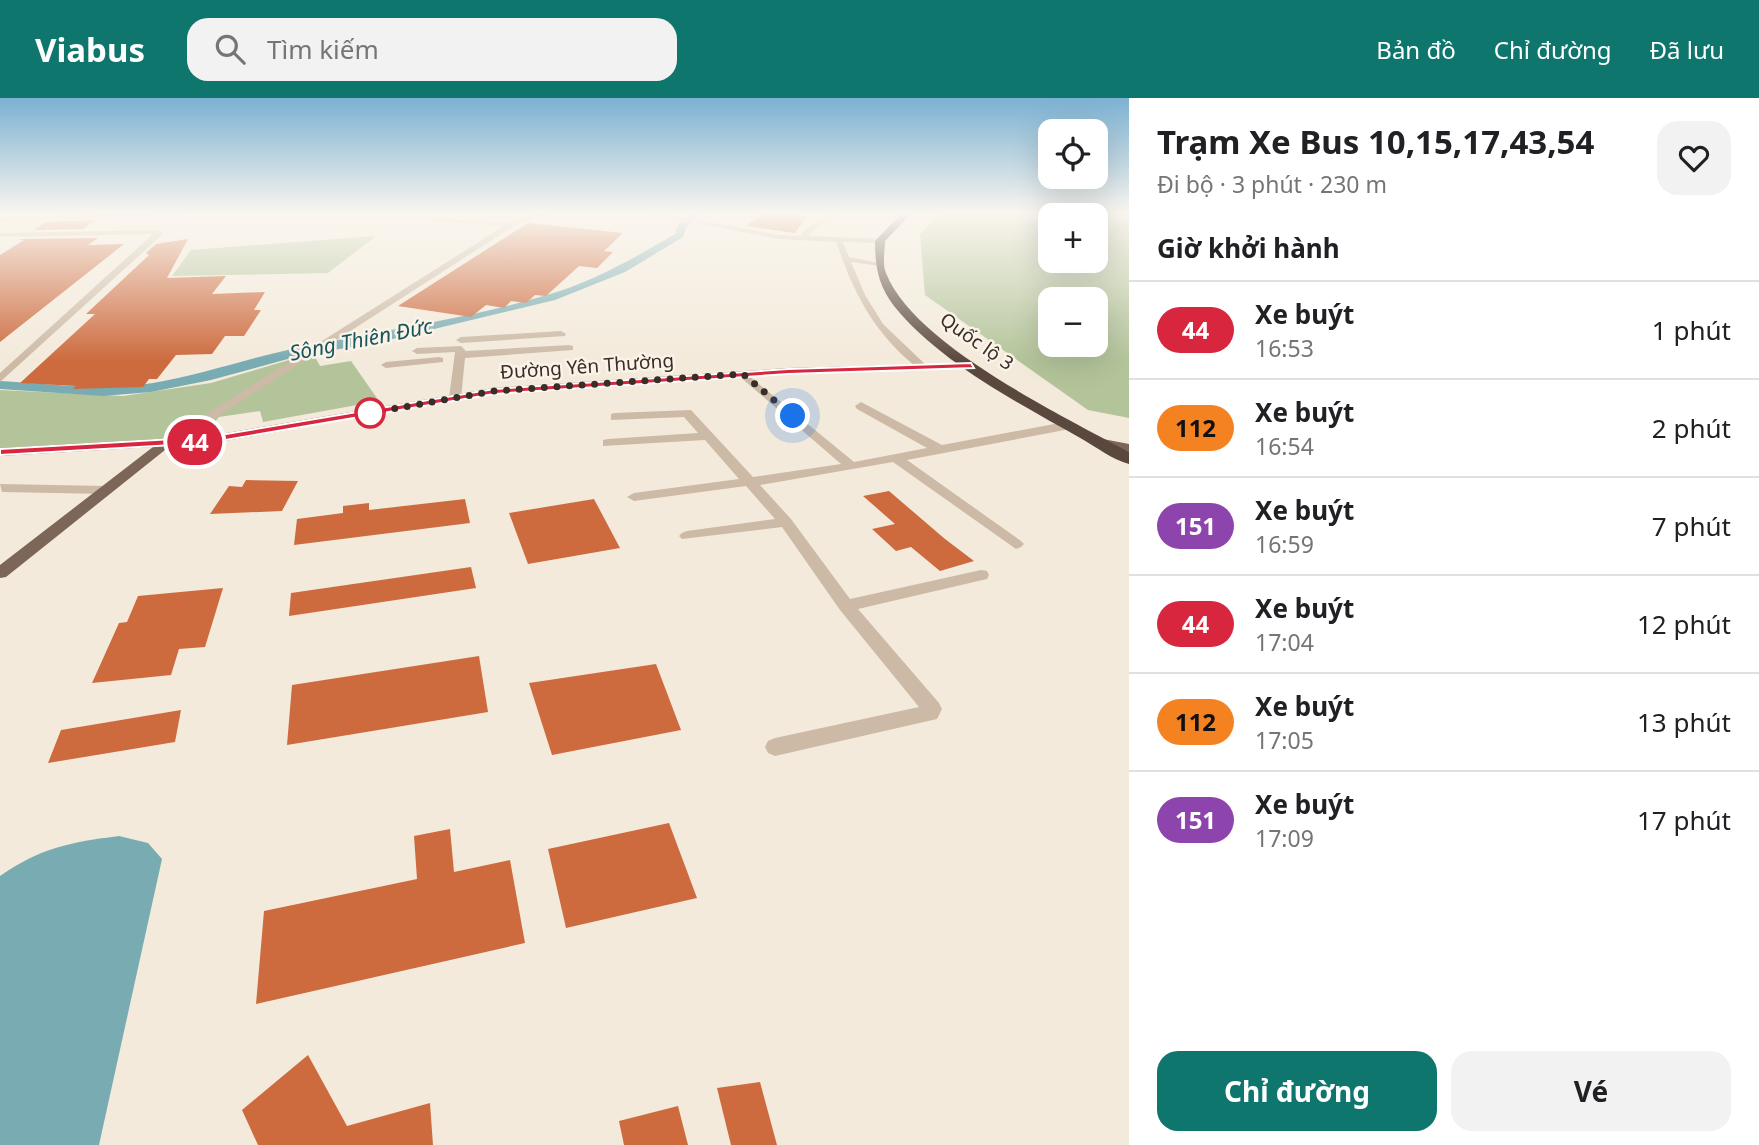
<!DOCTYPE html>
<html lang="vi">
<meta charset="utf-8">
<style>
:root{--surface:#fff;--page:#f2f2f2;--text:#202124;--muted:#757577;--line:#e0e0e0;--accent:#0f766e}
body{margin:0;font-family:"Noto Sans",sans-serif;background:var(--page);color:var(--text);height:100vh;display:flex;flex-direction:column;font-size:26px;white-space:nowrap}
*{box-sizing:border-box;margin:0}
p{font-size:23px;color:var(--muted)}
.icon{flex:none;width:38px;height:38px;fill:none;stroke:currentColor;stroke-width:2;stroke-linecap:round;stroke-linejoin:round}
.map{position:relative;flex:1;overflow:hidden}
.side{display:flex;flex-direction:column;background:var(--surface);width:630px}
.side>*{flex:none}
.badge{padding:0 14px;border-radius:23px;font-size:24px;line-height:46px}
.buttons{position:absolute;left:1038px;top:21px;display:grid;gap:14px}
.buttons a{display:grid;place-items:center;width:70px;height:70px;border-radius:14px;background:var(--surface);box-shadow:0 7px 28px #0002;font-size:35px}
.you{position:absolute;width:35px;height:35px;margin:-18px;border:5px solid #fff;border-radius:50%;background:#1a73e8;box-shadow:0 0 0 10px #1a73e833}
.map>.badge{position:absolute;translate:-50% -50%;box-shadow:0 0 0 4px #fff}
h2{padding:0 28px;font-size:26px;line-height:63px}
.round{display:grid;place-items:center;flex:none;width:74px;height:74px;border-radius:21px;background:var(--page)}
.summary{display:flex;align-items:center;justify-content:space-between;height:119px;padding:0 28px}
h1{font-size:33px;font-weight:700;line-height:52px}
.cta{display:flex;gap:14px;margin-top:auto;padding:14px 28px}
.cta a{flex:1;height:80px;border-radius:21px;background:var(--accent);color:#fff;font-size:28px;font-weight:700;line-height:80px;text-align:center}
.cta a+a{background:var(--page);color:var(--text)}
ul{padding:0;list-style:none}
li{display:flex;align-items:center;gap:21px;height:98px;padding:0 28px;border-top:2px solid var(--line)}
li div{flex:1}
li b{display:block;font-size:26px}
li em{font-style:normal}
li .badge{min-width:77px;font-weight:700;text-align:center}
header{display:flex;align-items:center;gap:42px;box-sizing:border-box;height:98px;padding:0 35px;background:var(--accent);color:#fff}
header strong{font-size:33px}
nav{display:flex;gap:38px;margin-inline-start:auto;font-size:24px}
.search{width:490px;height:63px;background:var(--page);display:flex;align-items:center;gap:18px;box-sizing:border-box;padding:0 24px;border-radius:21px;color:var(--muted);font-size:26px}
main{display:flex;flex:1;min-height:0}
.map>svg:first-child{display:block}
.green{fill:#b3c49a;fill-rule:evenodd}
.water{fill:#78acb2}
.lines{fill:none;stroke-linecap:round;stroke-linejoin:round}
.canal{fill:#78acb2;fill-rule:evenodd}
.building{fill:#cd6b3f}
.minor{fill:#ccbaa6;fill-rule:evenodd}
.major{fill:#7b6658;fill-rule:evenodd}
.highway{fill:#5a483e;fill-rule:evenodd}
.line{fill:#d7263d;stroke:#fff;stroke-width:2}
.walk{stroke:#382e27;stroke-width:7;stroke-dasharray:0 12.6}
.stop-dot{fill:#fff;stroke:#d7263d;stroke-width:3.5}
.labels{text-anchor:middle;stroke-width:5;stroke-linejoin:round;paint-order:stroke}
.far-street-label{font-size:19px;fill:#382e27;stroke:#fbf3e8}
.far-water-label{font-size:21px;font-style:italic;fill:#1a545c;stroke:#fbf3e8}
</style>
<header>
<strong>Viabus</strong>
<div class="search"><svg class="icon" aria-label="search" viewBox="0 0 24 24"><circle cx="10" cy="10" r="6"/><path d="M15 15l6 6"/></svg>Tìm kiếm</div>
<nav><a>Bản đồ</a><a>Chỉ đường</a><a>Đã lưu</a></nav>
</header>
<main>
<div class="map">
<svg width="1129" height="1047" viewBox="0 0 1129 1047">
<rect width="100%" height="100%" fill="#f3eadb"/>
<!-- green -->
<g class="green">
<path d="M 941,116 L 1129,116 L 1129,320 L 1088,312 L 925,197 L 920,136 ZM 1096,117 L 1096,163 L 1050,163 L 1050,117 ZM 1096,201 L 1096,247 L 1050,247 L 1050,201 Z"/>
<polygon points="376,138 328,175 172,178 191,152"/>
<polygon points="313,255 320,268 351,263 379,303 263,324 260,313 219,319 206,335 154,343 0,351 0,292 123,298 211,285"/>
</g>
<!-- water -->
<path class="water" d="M 119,738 L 148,745 L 162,761 L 99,1047 L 0,1047 L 0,778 C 40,750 71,744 119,738 Z"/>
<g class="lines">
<!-- canal -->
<path class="canal" d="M 691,116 L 701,116 L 686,130 L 683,139 L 625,174 L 555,202 L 384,243 L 295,259 L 211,282 L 151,294 L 103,298 L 0,291 L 0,283 C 51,286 103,293 153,285 C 201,277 246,261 292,251 C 377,233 464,222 547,197 C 593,184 634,160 675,136 L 678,127 Z"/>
</g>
<!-- building -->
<g class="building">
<polygon points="762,116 793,116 806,119 795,135 746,128"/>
<polygon points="95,122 83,131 34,132 46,124"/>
<polygon points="528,125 623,135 604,153 613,154 597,170 579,168 546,198 535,197 526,205 511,203 504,210 486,207 471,219 398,208"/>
<polygon points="98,140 88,147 124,146 0,244 0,157 24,142 18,141"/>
<polygon points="188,141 167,180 226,178 212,196 265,194 254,212 261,212 244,238 225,238 212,256 176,257 157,281 149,281 143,289 73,291 76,288 20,285 95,216 86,216 149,157 146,155 156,146"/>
<polygon points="246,382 298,383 282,413 210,416 229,388 242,389"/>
<polygon points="889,393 945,441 974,463 940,473 911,449 896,453 872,431 895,426 863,398"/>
<polygon points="465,401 470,425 294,447 297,421 343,415 343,408 369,405 369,412"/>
<polygon points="594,401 620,450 528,466 509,415"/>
<polygon points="471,469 476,490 289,518 291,495"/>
<polygon points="223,490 205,549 179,551 171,577 92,585 119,525 127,524 138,498"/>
<polygon points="479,558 488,614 287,647 292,587"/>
<polygon points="656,566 681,632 552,657 529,585"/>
<polygon points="181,612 175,644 48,665 61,632"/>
<polygon points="669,725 697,800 566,830 548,751"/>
<polygon points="450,731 454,774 510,762 525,845 256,906 264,813 417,781 414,738"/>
<polygon points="308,957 347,1028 430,1005 433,1047 258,1047 242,1012"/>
<polygon points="760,984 777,1047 731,1047 717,990"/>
<polygon points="678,1008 688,1047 624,1047 619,1023"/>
</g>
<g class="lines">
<!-- minor -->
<g class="minor">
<polygon points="105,116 197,116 0,123 0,119"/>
<polygon points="538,116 554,116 520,124 170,349 160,349 159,346 504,128 433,123 431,120 510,124"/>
<path d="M 649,116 L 665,116 L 779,137 L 800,138 C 811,126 823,116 839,116 L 816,130 L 808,138 L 883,141 L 880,145 L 843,144 L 849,159 L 884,166 L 880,168 L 851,164 L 865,197 L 883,226 L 928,269 L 919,271 C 875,237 854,196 836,144 L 779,141 Z"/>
<polygon points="160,132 163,136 0,284 0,275 153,136 0,139 0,135"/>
<polygon points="561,233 566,236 565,238 461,245 456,242 461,239"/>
<polygon points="569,247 573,248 573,252 465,260 461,300 455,303 449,300 455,254 417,256 412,253 417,250 461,248 466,253"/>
<polygon points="439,259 443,260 443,264 386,270 381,267 386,264"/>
<polygon points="743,273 854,364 927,350 857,311 855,308 861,304 942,347 1070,323 1076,327 1070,331 907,362 1021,443 1024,446 1021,449 1016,451 893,364 760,387 791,421 850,501 981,472 987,473 989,477 987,481 858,511 939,605 942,611 937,621 775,658 768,655 765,649 768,643 775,640 919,609 840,512 782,429 682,441 679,438 682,435 687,433 775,421 746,388 634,403 627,399 634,395 739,381 705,342 603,348 603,342 608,341 698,335 684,319 611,322 611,316 615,315 691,312 753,379 841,366 739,278 737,276"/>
<polygon points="0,386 106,388 113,392 106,396 2,394"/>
</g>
<!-- major -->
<g class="major">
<polygon points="970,265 975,268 974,270 788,276 494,296 208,346 170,348 6,479 0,480 0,467 153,349 0,358 0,350 208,338 494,290 788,270"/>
<polygon points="1103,341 1129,346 1129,354 1098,348 1097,345"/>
</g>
<!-- highway -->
<path class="highway" d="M 901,116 L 911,116 L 885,143 C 885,153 882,166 886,175 C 913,246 1063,318 1129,354 L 1129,366 C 1113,362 1096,349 1082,341 C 1020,306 939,264 894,208 C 878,187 875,168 875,143 Z"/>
</g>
<!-- sky -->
<linearGradient id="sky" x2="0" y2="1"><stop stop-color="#7bb1d2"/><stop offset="0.44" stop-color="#faf6ef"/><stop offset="1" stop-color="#faf6ef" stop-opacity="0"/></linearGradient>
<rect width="1129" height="263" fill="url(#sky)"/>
<!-- line -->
<polygon class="line" points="971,265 974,270 788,276 494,296 208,345 0,357 0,351 208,339 494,291 788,271"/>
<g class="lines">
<!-- walk -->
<polyline class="walk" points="370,315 494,293 743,276 793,318"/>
</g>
<!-- markers -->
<circle class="stop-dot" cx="370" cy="315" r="14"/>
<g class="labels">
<!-- far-street labels -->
<g class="far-street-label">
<text transform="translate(977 243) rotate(35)" y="7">Quốc lộ 3</text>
<text transform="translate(587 268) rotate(-4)" y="7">Đường Yên Thường</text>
</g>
<!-- far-water labels -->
<g class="far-water-label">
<text transform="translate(361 242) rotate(-11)" y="7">Sông Thiên Đức</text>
</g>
</g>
</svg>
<div class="buttons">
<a><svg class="icon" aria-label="locate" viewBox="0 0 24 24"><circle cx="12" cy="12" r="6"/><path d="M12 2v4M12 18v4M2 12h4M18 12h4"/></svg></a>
<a>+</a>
<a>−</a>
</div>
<div class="you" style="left:793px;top:318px"></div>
<b class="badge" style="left:195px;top:344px;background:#d7263d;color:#fff">44</b>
</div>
<section class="side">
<div class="summary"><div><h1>Trạm Xe Bus 10,15,17,43,54</h1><p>Đi bộ · 3 phút · 230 m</p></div><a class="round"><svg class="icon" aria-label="heart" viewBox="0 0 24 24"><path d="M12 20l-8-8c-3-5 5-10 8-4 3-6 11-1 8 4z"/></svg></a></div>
<h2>Giờ khởi hành</h2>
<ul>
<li><span class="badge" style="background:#d7263d;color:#fff">44</span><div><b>Xe buýt</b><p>16:53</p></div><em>1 phút</em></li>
<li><span class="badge" style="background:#f58220;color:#111">112</span><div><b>Xe buýt</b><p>16:54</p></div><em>2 phút</em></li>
<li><span class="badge" style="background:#8e44ad;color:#fff">151</span><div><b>Xe buýt</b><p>16:59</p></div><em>7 phút</em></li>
<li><span class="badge" style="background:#d7263d;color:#fff">44</span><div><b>Xe buýt</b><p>17:04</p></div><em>12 phút</em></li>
<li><span class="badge" style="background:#f58220;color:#111">112</span><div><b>Xe buýt</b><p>17:05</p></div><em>13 phút</em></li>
<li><span class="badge" style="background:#8e44ad;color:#fff">151</span><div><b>Xe buýt</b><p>17:09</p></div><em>17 phút</em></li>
</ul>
<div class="cta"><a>Chỉ đường</a><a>Vé</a></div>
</section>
</main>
